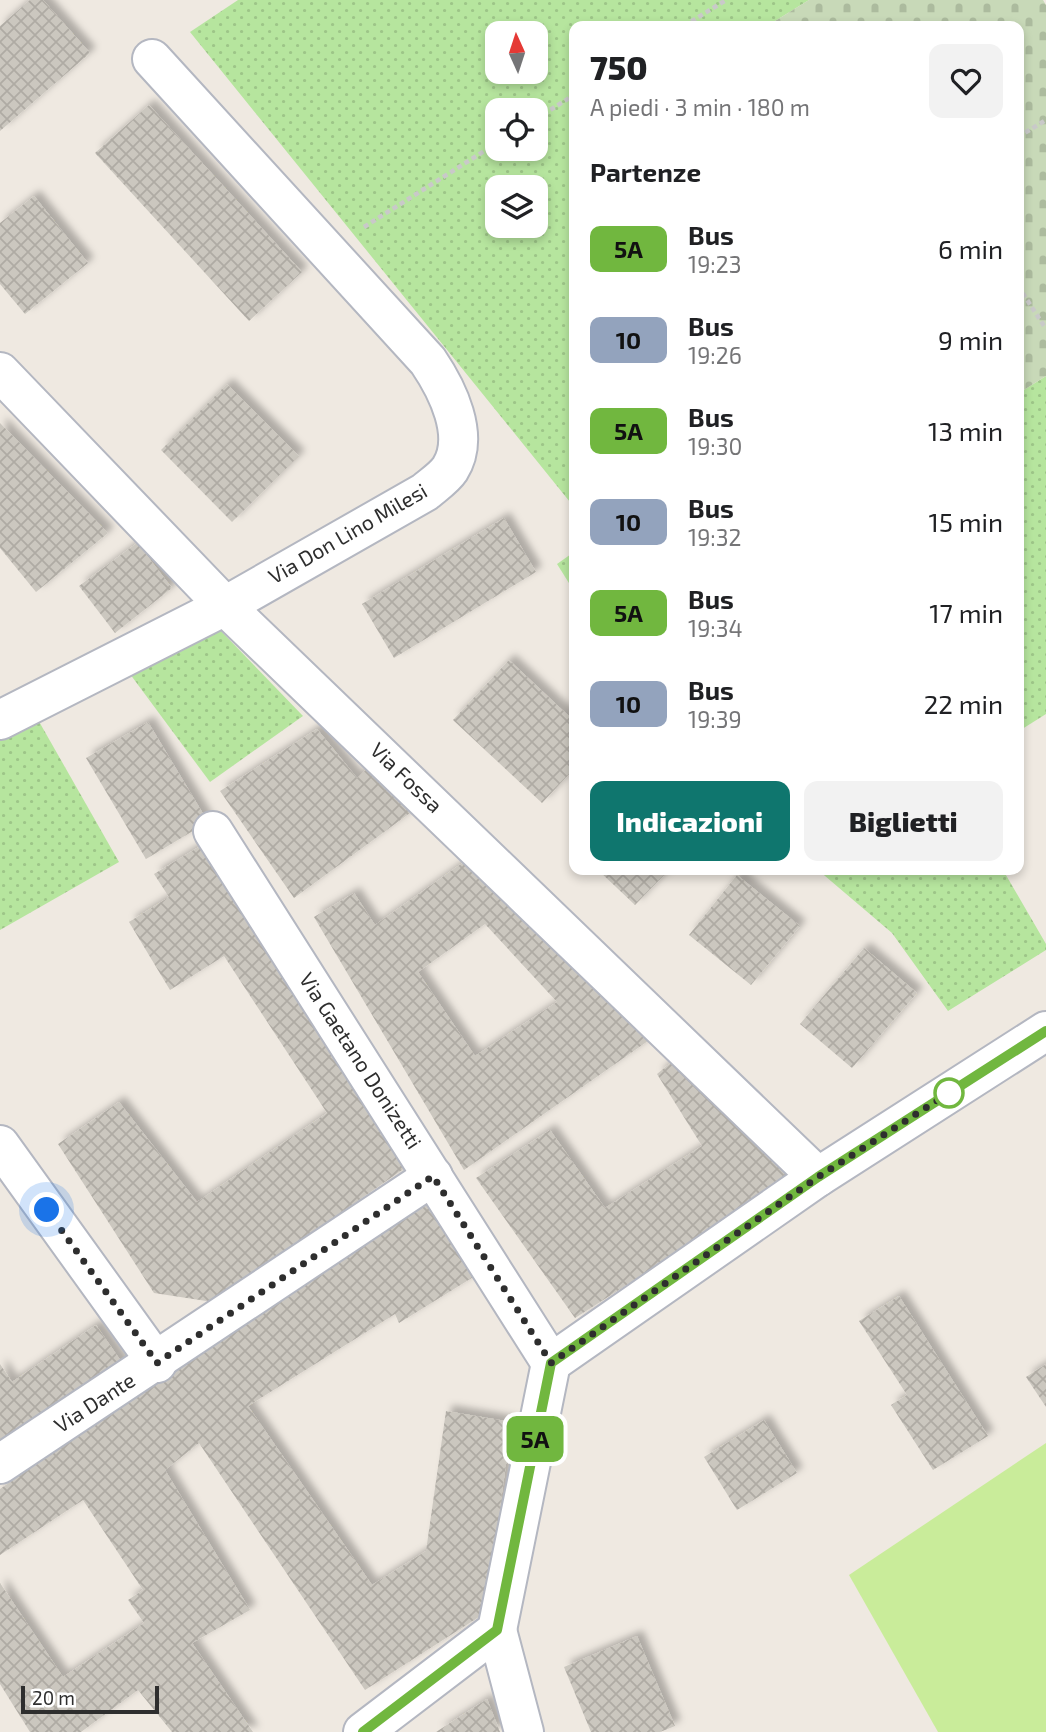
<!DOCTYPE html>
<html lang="it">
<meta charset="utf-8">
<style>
:root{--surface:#fff;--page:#f2f2f2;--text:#202124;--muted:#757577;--accent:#0f766e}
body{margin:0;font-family:"Exo 2",sans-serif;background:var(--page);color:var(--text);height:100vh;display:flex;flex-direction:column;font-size:26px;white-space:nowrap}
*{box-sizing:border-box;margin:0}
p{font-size:23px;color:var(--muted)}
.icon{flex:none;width:38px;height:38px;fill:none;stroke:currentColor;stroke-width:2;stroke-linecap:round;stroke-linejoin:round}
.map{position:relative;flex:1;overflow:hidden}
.drawer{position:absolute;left:569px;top:21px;width:455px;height:854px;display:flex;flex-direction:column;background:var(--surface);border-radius:14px;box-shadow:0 4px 10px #0003}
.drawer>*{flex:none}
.badge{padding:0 14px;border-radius:10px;font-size:24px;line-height:46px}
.needle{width:46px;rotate:357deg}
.controls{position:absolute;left:485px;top:21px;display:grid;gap:14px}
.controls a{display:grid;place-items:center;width:63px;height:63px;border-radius:14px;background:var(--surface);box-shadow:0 4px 10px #0003;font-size:35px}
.scale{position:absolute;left:21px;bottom:18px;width:138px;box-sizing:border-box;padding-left:7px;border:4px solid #2e2e2e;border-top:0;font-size:19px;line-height:24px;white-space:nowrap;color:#2e2e2e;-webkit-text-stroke:5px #fff;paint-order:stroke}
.you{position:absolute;width:35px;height:35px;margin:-18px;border:5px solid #fff;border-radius:50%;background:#1a73e8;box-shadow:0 0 0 10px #1a73e833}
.map>.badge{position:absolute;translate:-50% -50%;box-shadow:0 0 0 4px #fff}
h2{padding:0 21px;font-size:26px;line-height:63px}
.round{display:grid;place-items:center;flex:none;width:74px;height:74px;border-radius:14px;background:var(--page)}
.overview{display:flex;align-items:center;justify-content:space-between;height:119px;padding:0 21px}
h1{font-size:33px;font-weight:800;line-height:52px}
.cta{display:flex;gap:14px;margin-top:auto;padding:14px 21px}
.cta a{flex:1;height:80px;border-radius:14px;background:var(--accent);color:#fff;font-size:28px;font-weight:800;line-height:80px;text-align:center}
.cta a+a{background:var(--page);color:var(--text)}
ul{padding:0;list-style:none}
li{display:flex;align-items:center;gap:21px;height:91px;padding:0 21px}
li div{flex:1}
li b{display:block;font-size:26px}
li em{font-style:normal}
li .badge{min-width:77px;font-weight:700;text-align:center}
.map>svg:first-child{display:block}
.grass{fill:url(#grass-dots);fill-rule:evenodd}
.cemetery{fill:url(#cemetery-stones)}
.pitch{fill:#c9ec9a}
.building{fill:url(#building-cross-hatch);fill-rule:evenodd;filter:url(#shadow)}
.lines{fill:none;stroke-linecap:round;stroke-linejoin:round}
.street-casing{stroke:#b4b7c1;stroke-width:42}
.path{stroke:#c9c9c9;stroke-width:4.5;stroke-dasharray:5 3.5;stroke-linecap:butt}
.street{stroke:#fff;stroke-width:38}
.line-casing{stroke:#fff;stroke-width:16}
.line{stroke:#71b73f;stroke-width:10}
.walk{stroke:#2e2e2e;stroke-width:7;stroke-dasharray:0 12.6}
.stop-dot{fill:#fff;stroke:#71b73f;stroke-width:3.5}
.labels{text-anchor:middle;stroke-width:7;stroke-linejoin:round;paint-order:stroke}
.street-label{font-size:21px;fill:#2e2e2e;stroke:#fff}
</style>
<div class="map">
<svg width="1046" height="1732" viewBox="0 0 1046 1732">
<defs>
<pattern id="grass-dots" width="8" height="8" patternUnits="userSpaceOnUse" patternTransform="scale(1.75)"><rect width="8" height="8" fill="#b6e59e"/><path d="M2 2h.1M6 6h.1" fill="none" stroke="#9dc588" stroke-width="1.8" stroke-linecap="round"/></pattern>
<pattern id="cemetery-stones" width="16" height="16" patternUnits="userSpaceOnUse" patternTransform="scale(1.75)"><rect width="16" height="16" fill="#c8d9b8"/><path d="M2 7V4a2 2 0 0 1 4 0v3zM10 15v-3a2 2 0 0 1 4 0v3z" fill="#acbb9e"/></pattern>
<pattern id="building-cross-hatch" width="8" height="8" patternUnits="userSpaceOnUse" patternTransform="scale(1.75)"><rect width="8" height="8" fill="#cbc7bf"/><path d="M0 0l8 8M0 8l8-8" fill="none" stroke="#afaba4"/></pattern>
<filter id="shadow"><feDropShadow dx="6" dy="-6" stdDeviation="3.5" flood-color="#0004"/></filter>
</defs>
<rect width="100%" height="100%" fill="#efe9e1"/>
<!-- grass -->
<g class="grass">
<path d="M 238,0 L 809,0 L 767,26 L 574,26 L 574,507 L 190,32 ZM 497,33 L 536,33 L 536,72 L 497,72 ZM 497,110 L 536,110 L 536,149 L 497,149 ZM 497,187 L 536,187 L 536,226 L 497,226 Z"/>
<polygon points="1046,376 1046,714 1019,731 1019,393"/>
<polygon points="574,552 574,591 557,564"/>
<polygon points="220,630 303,716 210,782 130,674"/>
<polygon points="37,718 119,862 0,930 0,737"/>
<polygon points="818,870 1003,870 1046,944 1046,950 948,1011 892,933"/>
</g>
<!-- cemetery -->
<polygon class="cemetery" points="809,0 1043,0 1046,5 1046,376 1019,393 1018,26 767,26"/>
<!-- pitch -->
<polygon class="pitch" points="1046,1443 1046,1732 938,1732 849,1575"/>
<!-- building -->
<g class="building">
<polygon points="30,0 43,0 90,53 0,131 0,26"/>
<polygon points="149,105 302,272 249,321 95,153"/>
<polygon points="34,196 88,263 25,314 0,284 0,223"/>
<polygon points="227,384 299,456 232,522 161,450"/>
<polygon points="0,423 108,533 36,592 0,548"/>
<polygon points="504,518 536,572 394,658 362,604"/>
<polygon points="137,543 172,588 115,633 79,586"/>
<polygon points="509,660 574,721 574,769 542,803 453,720"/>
<polygon points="148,722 208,822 146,859 86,758"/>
<polygon points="317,729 357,778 369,767 410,813 294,898 220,791"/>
<polygon points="207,842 412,1163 213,1302 154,1293 58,1144 119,1102 197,1202 327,1113 224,956 170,990 129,922 169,897 154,874"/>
<path d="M 475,854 L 655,1036 L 464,1170 L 314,917 L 354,893 L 375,925 ZM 485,924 L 557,1002 L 475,1056 L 418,972 Z"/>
<polygon points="598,870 669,870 635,905"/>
<polygon points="737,875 800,926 751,985 689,935"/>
<polygon points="864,948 917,993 852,1068 800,1024"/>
<polygon points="679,1056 784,1152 788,1182 575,1318 476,1178 550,1130 605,1208 702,1146 657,1074"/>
<polygon points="432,1196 483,1271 399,1323 395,1314 248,1406 372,1585 426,1551 446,1411 512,1422 485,1613 365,1690 199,1443 165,1470 250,1610 192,1643 253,1732 172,1732 138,1690 81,1732 30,1732 0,1684 0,1583 63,1677 144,1623 128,1600 143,1590 83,1500 0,1555 0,1489"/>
<polygon points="899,1296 988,1436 933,1470 891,1405 907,1395 859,1321"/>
<polygon points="96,1325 125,1367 0,1451 0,1364 12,1382"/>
<polygon points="1046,1364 1046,1407 1026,1377"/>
<polygon points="764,1420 797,1473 737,1510 704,1457"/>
<polygon points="637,1636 675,1726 660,1732 591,1732 564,1667"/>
<polygon points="487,1699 500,1732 436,1732"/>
</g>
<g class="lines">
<!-- street casing -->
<g class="street-casing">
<g id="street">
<polyline points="0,372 225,606 818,1177"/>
<path d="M 0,720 L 225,606 L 425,492 C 433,485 444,478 450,469 C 471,436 447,389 428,361 L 152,59"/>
<polyline points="213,831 551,1363"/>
<polyline points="0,1145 157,1363"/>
<polyline points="551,1363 818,1177 1046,1031"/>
<polyline points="0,1464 433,1176"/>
<polyline points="497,1630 524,1732"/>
<polyline points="363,1732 497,1630 551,1363"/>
</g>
</g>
<!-- path -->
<g class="path">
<polyline points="852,24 854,26"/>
<polyline points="684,26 726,0"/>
<polyline points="536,119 574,95"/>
<polyline points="1018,137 1046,120"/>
<polyline points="364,227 497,143"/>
<polyline points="1018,286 1046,329"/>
</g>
<!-- street -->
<use href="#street" class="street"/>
</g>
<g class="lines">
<!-- line casing -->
<g class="line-casing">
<polyline id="line" points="363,1732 497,1630 551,1363 818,1177 1046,1031"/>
</g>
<!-- line -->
<use href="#line" class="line"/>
<!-- walk -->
<polyline class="walk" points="47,1210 157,1363 433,1176 551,1363 818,1177 949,1093"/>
</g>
<!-- markers -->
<circle class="stop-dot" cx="949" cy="1093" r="14"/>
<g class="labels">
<!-- street labels -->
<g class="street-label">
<text transform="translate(348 534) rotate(-30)" y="7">Via Don Lino Milesi</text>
<text transform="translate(406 778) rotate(44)" y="7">Via Fossa</text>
<text transform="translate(360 1061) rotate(57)" y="7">Via Gaetano Donizetti</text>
<text transform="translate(95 1403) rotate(-33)" y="7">Via Dante</text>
</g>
</g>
</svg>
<div class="controls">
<a><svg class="needle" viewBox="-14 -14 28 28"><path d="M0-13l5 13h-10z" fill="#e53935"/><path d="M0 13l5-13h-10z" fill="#757577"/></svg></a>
<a><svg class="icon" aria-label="locate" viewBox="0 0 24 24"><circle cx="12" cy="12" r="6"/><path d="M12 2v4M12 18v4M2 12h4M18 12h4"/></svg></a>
<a><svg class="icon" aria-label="layers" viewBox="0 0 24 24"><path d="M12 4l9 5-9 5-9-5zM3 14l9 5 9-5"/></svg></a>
</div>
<div class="scale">20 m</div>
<div class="you" style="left:47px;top:1210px"></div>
<b class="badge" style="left:535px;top:1439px;background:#71b73f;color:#111">5A</b>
<section class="drawer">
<div class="overview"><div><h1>750</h1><p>A piedi · 3 min · 180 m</p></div><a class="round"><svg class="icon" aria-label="heart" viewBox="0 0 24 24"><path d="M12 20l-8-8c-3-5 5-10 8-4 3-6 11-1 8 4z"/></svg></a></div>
<h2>Partenze</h2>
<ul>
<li><span class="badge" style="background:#71b73f;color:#111">5A</span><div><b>Bus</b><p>19:23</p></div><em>6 min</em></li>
<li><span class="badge" style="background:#93a3bd;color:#111">10</span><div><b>Bus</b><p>19:26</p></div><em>9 min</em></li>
<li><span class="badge" style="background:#71b73f;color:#111">5A</span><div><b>Bus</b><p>19:30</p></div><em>13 min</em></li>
<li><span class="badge" style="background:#93a3bd;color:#111">10</span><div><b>Bus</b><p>19:32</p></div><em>15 min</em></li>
<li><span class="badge" style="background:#71b73f;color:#111">5A</span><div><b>Bus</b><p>19:34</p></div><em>17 min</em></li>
<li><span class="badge" style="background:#93a3bd;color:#111">10</span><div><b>Bus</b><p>19:39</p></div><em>22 min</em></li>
</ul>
<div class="cta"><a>Indicazioni</a><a>Biglietti</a></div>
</section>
</div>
